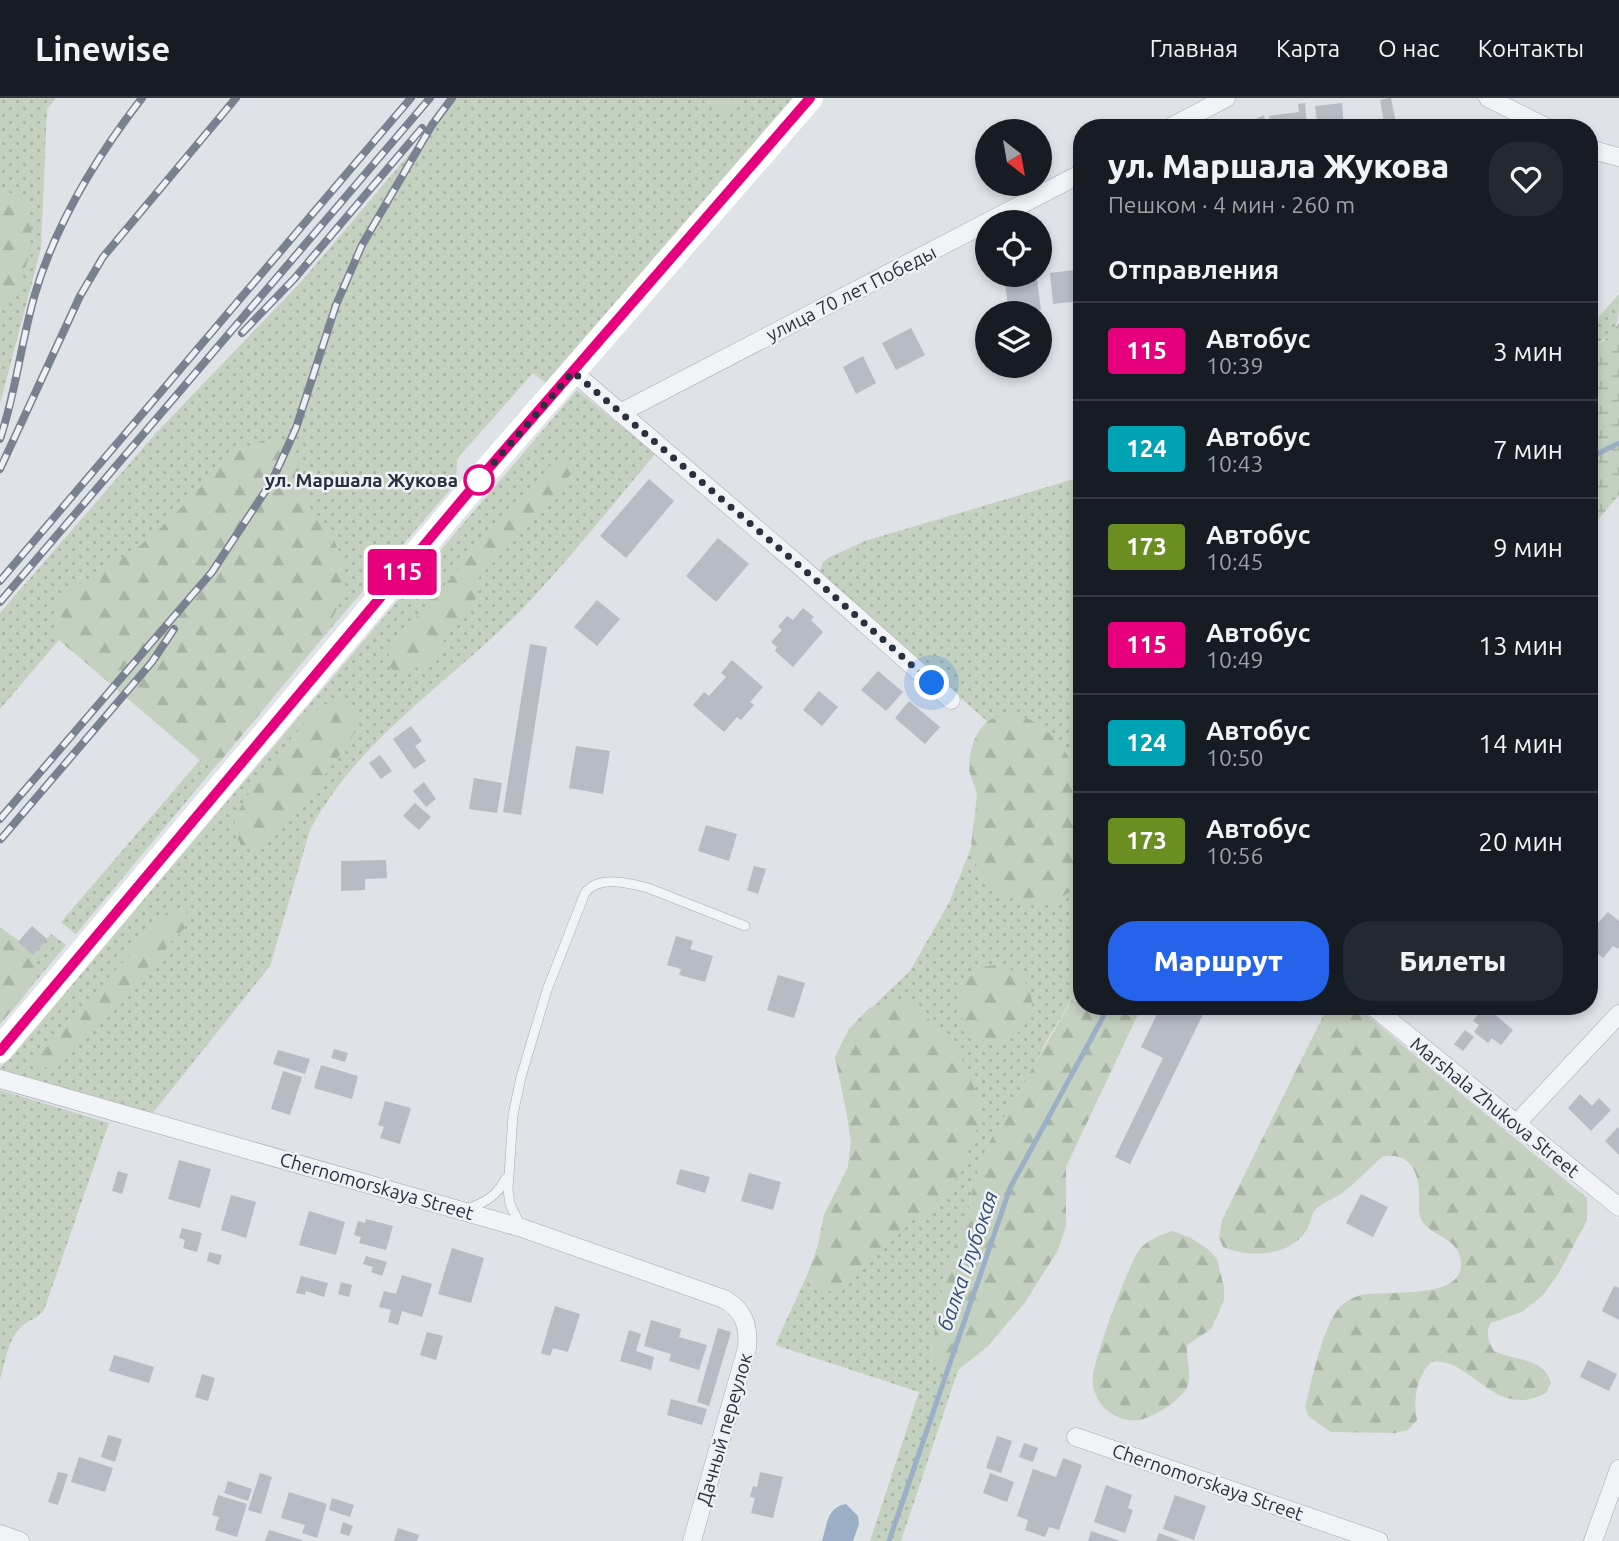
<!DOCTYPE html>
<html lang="ru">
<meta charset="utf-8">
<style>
:root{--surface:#171b24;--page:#242831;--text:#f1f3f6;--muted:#9ea1a6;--line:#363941;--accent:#2563eb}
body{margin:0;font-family:Ubuntu,sans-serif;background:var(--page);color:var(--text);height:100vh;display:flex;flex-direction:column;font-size:26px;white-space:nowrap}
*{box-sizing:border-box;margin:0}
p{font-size:23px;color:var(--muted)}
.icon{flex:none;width:38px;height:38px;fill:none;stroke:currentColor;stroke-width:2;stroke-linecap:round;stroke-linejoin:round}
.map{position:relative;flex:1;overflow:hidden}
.drawer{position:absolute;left:1073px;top:21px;width:525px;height:896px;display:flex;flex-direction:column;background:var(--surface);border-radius:28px;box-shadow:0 4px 10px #0003}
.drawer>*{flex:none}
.badge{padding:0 14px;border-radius:5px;font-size:24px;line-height:46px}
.needle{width:46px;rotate:149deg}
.controls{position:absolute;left:975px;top:21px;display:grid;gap:14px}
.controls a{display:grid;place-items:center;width:77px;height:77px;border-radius:50%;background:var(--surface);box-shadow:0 4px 10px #0003;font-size:35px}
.you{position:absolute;width:35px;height:35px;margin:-18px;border:5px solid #fff;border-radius:50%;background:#1a73e8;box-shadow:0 0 0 10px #1a73e833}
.map>.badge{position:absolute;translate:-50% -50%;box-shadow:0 0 0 4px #fff}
h2{padding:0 35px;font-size:26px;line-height:63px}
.round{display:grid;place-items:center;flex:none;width:74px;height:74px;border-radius:28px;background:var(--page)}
.summary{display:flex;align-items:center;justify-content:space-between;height:119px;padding:0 35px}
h1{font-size:33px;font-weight:800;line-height:52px}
.action{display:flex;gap:14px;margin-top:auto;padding:14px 35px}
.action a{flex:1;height:80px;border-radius:28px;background:var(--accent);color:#fff;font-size:28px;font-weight:800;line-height:80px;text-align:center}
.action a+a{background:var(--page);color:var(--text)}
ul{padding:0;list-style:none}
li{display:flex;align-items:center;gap:21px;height:98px;padding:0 35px;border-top:2px solid var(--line)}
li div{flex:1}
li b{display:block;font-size:26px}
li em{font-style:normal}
li .badge{min-width:77px;font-weight:700;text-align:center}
header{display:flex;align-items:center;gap:42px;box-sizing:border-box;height:98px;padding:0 35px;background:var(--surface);border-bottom:2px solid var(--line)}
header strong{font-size:33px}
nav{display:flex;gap:38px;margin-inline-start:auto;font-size:24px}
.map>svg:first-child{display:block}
.grass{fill:url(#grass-dots)}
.forest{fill:url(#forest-firs)}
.wetland{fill:url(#wetland-marsh)}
.water{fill:#9bafc6}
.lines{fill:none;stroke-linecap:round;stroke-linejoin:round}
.stream{stroke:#9bafc6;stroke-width:5}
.building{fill:#b6bbc4}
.service-casing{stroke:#a5a9b1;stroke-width:10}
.minor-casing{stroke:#a5a9b1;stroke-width:19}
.service{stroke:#f1f3f6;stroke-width:9}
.minor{stroke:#f1f3f6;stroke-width:18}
.secondary{stroke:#fff;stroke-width:26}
.rail-casing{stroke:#798190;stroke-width:8}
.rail{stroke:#eef1f5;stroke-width:5;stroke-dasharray:16;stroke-linecap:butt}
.line-casing{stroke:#fff;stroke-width:16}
.line{stroke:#e6007e;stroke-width:10}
.walk{stroke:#29303e;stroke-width:7;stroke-dasharray:0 12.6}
.stop-dot{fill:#fff;stroke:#e6007e;stroke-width:3.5}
.labels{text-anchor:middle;stroke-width:5;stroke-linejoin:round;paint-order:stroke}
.street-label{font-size:19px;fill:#29303e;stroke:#eef1f5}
.stop-label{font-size:19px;font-weight:bold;fill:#29303e;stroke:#eef1f5;text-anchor:end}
.water-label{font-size:21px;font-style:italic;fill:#354e6f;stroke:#eef1f5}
</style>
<header>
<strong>Linewise</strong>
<nav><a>Главная</a><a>Карта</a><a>О нас</a><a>Контакты</a></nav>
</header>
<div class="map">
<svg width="1619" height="1443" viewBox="0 0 1619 1443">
<defs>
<pattern id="grass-dots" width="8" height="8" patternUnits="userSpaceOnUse" patternTransform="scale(1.75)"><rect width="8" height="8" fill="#c4d1c0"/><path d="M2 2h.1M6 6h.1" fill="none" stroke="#a8b4a6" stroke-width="1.8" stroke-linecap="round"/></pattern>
<pattern id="forest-firs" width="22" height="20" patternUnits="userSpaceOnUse" patternTransform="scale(1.75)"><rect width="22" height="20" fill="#c4d1c0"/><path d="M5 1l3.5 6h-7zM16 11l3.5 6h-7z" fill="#a8b4a6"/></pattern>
<pattern id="wetland-marsh" width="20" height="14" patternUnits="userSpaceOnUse" patternTransform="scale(1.75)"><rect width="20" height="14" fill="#c4d1c0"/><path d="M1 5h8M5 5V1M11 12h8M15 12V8" fill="none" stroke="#a8b4a6"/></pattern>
</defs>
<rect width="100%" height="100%" fill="#dfe2e7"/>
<!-- grass -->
<g class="grass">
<polygon points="0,0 56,0 47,11 41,150 0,306"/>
<polygon points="457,0 796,0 548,287 533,275 457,361 456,385 324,538 76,836 61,824 200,662 59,542 0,611 0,515 156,335 300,185"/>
<path d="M 1619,196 C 1619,228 1619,235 1589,250 L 1589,227 L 1596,222 Z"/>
<path d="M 577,292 L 655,356 C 613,406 572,458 527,506 C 457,579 358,640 310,732 L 270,868 L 152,1016 L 0,974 L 0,970 Z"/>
<polygon points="1081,379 1081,886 1047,942 973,1088 968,1116 948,1163 936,1222 931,1259 939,1269 958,1272 901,1443 870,1443 919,1294 775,1247 815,1160 824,1117 848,1069 851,1044 847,1016 835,959 849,931 910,873 950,803 972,747 977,695 969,669 974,642 987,623 826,483 819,474 823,464 828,460 865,443"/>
<polygon points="0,829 33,857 51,836 66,847 0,926"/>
<path d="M 0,992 L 109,1025 L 44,1212 C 36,1222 29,1221 21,1229 C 8,1241 5,1265 0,1282 Z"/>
</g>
<!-- forest -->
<g class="forest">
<path d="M 702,0 L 732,0 L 733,9 C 720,19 710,11 702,0 Z"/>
<path d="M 4,94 C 14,95 23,97 27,107 C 39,131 26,196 0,207 L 0,96 Z"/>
<path d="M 274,340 L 294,347 L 308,407 L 335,444 L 343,465 L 344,484 L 341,502 L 324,538 L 219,665 L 200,662 L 59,542 C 54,530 50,518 58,506 C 74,483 115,468 137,450 C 158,433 178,414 196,394 C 209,381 218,366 234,356 C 246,348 260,343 274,340 Z"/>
<path d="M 559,360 L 566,361 L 572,368 L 572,375 L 478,481 C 477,486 477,492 477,497 C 475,506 462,515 457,523 C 442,545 425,578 394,573 L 387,566 L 390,549 L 549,369 Z"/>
<path d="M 340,602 C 348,605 359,617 357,627 C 354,647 275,739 256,748 C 252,750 250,750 245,750 C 239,743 233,737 234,727 C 237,701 300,628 320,610 C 326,605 332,604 340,602 Z"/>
<path d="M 1012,615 C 1049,624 1077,660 1082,697 C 1085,726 1082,756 1081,785 C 1071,793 1058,804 1044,806 C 1017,810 980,785 973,758 C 968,741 977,718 977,699 C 977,689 969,679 969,668 C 969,654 975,634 987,624 C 993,619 1005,617 1012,615 Z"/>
<path d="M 178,810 L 185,812 L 190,824 L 66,958 C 57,965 51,971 40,970 L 36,965 L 38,959 L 169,812 Z"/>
<path d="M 0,829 C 10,837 26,846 33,857 C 48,880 13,910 0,926 Z"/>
<path d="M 1001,867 C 1007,870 1015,873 1020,878 C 1035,892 1036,916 1022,931 C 982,972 937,910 972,877 C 972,876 979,870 980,870 C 985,867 995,868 1001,867 Z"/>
<polygon points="1081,886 1082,908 1142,908 1066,1069 1066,1128 1058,1152 1024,1206 987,1249 958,1272 938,1269 931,1260 936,1222 948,1163 968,1116 973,1088 985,1052"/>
<polygon points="891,903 907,904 922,913 962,961 979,1002 980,1024 950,1097 933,1116 912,1122 902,1129 893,1141 860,1174 841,1189 827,1194 815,1188 807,1177 821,1140 824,1117 848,1069 851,1044 847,1016 835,959 849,931 869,910"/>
<path d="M 1328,908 L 1358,910 L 1587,1100 L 1587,1122 L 1559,1175 L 1543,1197 L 1522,1214 L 1491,1225 C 1485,1235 1488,1243 1494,1253 C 1514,1263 1544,1259 1551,1285 L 1546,1295 C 1493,1323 1472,1258 1431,1264 C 1416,1280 1413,1301 1417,1322 L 1408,1332 L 1395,1335 L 1331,1334 L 1309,1319 L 1305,1309 C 1312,1283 1322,1229 1340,1209 C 1345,1204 1352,1200 1358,1198 C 1382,1190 1471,1206 1460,1159 C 1456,1138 1425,1137 1420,1118 C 1418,1108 1420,1096 1418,1086 C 1416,1066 1402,1054 1382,1059 C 1369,1070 1359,1082 1346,1092 C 1338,1099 1327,1103 1318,1109 C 1310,1115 1312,1125 1306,1133 C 1289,1159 1249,1160 1223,1149 L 1219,1139 L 1222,1122 Z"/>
<path d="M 1173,1133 L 1191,1140 L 1209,1152 L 1217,1161 L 1224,1189 L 1224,1202 L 1211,1231 L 1187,1247 C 1186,1260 1192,1278 1187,1289 C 1180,1303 1154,1319 1139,1322 C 1122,1325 1102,1313 1096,1297 C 1093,1292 1092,1283 1093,1276 C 1096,1257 1129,1164 1140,1151 C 1149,1141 1160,1137 1173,1133 Z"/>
</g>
<!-- wetland -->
<polygon class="wetland" points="1619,225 1619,397 1589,432 1589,250 1604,243"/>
<!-- water -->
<path class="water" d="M 846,1406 L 858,1418 L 859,1426 L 853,1443 L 822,1443 C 827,1427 827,1409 846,1406 Z"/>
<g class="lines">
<!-- stream -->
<g class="stream">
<polyline points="1589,360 1619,345"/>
<polyline points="889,1443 1010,1090 1109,908"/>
</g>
</g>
<!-- building -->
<g class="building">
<polygon points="1389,0 1391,0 1397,30 1385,30 1380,2"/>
<polygon points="1305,5 1307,30 1270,30 1269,18 1299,14 1298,6"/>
<polygon points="1342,5 1344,30 1318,30 1315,8"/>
<polygon points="1264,17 1266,30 1236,30"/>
<polygon points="1082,171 1082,203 1053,206 1050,175"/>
<polygon points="1037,181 1041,212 1009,215 1005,185"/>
<polygon points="911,230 925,257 896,272 882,245"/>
<polygon points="863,258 876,285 856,296 843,269"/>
<polygon points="649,381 674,403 626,460 600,438"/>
<polygon points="718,440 749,466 716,504 686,478"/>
<polygon points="597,502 620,521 597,548 574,529"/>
<polygon points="803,510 814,519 811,522 823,534 793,569 775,553 777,549 771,544 782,532 778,529 787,518 793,522"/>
<polygon points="530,546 547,549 521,717 503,714"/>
<polygon points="732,562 763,589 750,604 754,607 741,622 737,619 724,634 693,607 704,594 709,598 726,579 721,575"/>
<polygon points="878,573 903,594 886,613 861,592"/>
<polygon points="819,593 838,609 822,628 803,612"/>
<polygon points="909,603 940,629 925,646 895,620"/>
<polygon points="411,628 422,643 415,648 426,663 414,671 393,641"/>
<polygon points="576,648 610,653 603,696 569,690"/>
<polygon points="380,657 392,673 381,681 369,665"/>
<polygon points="474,680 502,685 497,715 469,711"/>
<polygon points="424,684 436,701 426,709 413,693"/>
<polygon points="415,705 431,719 419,732 403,718"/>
<polygon points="706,727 737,736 729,763 698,753"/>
<polygon points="386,762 387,780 365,781 365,792 341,793 341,763"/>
<polygon points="754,768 766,771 758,796 747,792"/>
<polygon points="1608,814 1619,823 1619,849 1618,851 1613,848 1603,860 1589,848 1589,835"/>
<polygon points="32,828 47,841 33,857 18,844"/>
<polygon points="676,838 693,843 690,851 713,858 705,884 679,877 681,871 667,867"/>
<polygon points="778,877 805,885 794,920 767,912"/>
<polygon points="1161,908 1178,908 1184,911 1186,908 1207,908 1130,1066 1115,1059 1163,960 1141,949"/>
<polygon points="1485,908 1513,932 1501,947 1492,940 1488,945 1474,934 1479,927 1473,923"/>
<polygon points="1465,932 1474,939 1463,953 1454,946"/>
<polygon points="334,951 348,955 345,964 331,960"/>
<polygon points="278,952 310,961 305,976 273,966"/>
<polygon points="321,967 358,978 352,1001 314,990"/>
<polygon points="283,973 302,979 290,1017 271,1011"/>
<polygon points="1580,996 1592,1008 1599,1000 1611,1012 1591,1033 1568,1010"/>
<polygon points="385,1003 411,1010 400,1046 380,1040 384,1029 378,1027"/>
<polygon points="1618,1029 1619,1031 1619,1057 1605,1043"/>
<polygon points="179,1062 211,1071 200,1110 168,1101"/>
<polygon points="680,1071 710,1079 705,1095 676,1086"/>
<polygon points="118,1073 128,1076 122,1096 112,1093"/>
<polygon points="749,1075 781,1084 773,1112 741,1103"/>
<polygon points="1361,1096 1388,1109 1373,1139 1346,1125"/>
<polygon points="231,1097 256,1104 246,1140 221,1132"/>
<polygon points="309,1113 345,1124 336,1157 299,1147"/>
<polygon points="366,1121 393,1128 386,1152 359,1145 361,1139 354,1137 358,1123 365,1125"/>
<polygon points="182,1130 202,1135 197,1154 183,1150 185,1142 179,1140"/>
<polygon points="452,1150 484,1160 471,1205 438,1196"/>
<polygon points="209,1154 222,1157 219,1167 207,1163"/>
<polygon points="366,1158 387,1164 382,1178 371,1174 373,1169 363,1166"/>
<polygon points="402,1177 432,1186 422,1219 402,1213 398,1227 388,1224 391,1212 379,1209 384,1193 396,1196"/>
<polygon points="301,1178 328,1185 324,1199 306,1193 305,1197 296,1195"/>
<polygon points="341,1184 352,1187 349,1199 338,1196"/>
<polygon points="1614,1188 1619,1190 1619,1222 1602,1213"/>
<polygon points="555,1208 580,1216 568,1254 553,1250 550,1258 541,1255"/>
<polygon points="651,1222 681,1231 679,1239 707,1247 699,1272 669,1263 671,1256 644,1248"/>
<polygon points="718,1230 731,1234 709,1308 697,1304"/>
<polygon points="629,1232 641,1236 636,1253 654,1259 651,1272 620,1263"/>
<polygon points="427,1234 443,1238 436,1262 420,1257"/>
<polygon points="114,1257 154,1269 149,1285 109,1273"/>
<polygon points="1588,1262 1617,1276 1609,1293 1580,1279"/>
<polygon points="202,1276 215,1280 208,1303 195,1299"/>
<polygon points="671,1301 707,1311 702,1327 667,1317"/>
<polygon points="108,1337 122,1341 115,1364 101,1359"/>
<polygon points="997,1338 1012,1343 1001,1375 986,1370"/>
<polygon points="1024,1345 1038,1350 1033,1364 1019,1359"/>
<polygon points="79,1359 113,1370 105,1394 71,1384"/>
<polygon points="1063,1360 1082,1367 1059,1432 1049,1429 1045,1439 1025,1432 1028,1422 1017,1418 1033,1371 1056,1379"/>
<polygon points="58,1374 68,1376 58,1407 48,1404"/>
<polygon points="760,1374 783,1379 773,1420 751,1415 755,1400 750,1399 753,1388 757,1389"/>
<polygon points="260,1375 272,1379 261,1416 248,1412"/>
<polygon points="990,1375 1014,1384 1007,1404 983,1395"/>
<polygon points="228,1383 252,1391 248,1403 224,1395"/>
<polygon points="1106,1387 1132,1397 1128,1410 1133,1412 1125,1435 1094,1424"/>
<polygon points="289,1394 327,1406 317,1440 302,1435 305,1427 281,1420"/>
<polygon points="218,1397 247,1406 237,1439 215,1432 219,1419 212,1417"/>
<polygon points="1175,1397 1206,1408 1194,1442 1163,1431"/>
<polygon points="332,1400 354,1407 350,1419 329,1412"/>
<polygon points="343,1424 353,1428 349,1438 340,1435"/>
<polygon points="398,1430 419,1437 417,1443 394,1443"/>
<polygon points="269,1432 302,1442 302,1443 265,1443"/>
<polygon points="1091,1433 1120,1443 1088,1443"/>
<polygon points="1159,1435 1180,1443 1156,1443"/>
</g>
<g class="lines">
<!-- service casing -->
<g class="service-casing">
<g id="service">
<path d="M 467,1111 C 486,1104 497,1098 506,1080"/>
<path d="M 521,1129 L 510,1106 L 508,1092 L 513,1017 L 521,979 L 547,892 L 585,795 C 599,777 628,785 648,790 L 745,828"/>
</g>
</g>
<!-- minor casing -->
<g class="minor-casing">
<g id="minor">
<polyline points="1488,0 1548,30"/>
<polyline points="1169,30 1226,0"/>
<polyline points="1589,51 1619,59"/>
<polyline points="573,274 801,469 951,602"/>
<polyline points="620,315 1082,75"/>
<polyline points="1372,908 1619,1109"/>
<path d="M 0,981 L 522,1130 L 724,1201 C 744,1212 749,1228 747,1250 L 692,1443"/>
<polyline points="1516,1026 1619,916"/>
<polyline points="1076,1339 1379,1443"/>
<polyline points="0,1436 20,1443"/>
<polyline points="1593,1443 1619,1371"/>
</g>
</g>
<!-- service -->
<use href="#service" class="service"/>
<!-- minor -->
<use href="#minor" class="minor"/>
<!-- secondary -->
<polyline class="secondary" points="0,952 488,371 810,0"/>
<!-- rail casing -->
<g class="rail-casing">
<g id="rail">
<polyline points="242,235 294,181 422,30"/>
<path d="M 0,341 C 16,294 21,244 35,196 C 56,125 97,58 142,0"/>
<polyline points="0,371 80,198 103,159 236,0"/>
<polyline points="0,483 411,0"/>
<polyline points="0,504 430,0"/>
<polyline points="0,721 212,474 272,383 296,330 336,207 362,147 432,27 452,0"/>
<polyline points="1,741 152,564 174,531"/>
</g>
</g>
<!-- rail -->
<use href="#rail" class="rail"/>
</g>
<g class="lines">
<!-- line casing -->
<g class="line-casing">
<polyline id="line" points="0,953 488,371 810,0"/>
</g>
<!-- line -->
<use href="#line" class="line"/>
<!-- walk -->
<polyline class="walk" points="479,382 470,392 573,274 801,469 932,585"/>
</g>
<!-- markers -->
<circle class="stop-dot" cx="479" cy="382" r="14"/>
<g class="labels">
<!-- street labels -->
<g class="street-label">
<text transform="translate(851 195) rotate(-27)" y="7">улица 70 лет Победы</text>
<text transform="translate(1495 1009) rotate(39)" y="7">Marshala Zhukova Street</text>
<text transform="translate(377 1088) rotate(16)" y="7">Chernomorskaya Street</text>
<text transform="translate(724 1331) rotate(-74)" y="7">Дачный переулок</text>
<text transform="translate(1208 1384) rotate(19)" y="7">Chernomorskaya Street</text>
</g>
<!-- stop labels -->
<g class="stop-label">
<text x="458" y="389">ул. Маршала Жукова</text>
</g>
<!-- water labels -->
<g class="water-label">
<text transform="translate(968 1163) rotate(-71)" y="7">балка Глубокая</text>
</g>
</g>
</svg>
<div class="controls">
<a><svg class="needle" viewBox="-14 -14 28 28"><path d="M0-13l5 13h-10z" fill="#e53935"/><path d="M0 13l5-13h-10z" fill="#9ea1a6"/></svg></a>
<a><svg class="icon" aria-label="locate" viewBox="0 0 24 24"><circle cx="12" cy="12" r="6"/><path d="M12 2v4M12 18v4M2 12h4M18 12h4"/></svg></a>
<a><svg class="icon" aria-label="layers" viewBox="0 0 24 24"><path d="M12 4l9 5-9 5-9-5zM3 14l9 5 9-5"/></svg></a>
</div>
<div class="you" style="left:932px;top:585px"></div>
<b class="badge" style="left:402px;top:474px;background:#e6007e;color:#fff">115</b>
<section class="drawer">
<div class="summary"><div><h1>ул. Маршала Жукова</h1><p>Пешком · 4 мин · 260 m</p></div><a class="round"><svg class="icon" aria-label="heart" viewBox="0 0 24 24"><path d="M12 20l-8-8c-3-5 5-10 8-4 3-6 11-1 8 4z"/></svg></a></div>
<h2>Отправления</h2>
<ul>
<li><span class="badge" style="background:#e6007e;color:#fff">115</span><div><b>Автобус</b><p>10:39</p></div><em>3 мин</em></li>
<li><span class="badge" style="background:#00a3b4;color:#fff">124</span><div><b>Автобус</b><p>10:43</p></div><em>7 мин</em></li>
<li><span class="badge" style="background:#6b8e23;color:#fff">173</span><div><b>Автобус</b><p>10:45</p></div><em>9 мин</em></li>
<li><span class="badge" style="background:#e6007e;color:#fff">115</span><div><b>Автобус</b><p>10:49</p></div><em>13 мин</em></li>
<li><span class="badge" style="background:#00a3b4;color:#fff">124</span><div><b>Автобус</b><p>10:50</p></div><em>14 мин</em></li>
<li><span class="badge" style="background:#6b8e23;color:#fff">173</span><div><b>Автобус</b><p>10:56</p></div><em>20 мин</em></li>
</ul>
<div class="action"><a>Маршрут</a><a>Билеты</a></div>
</section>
</div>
